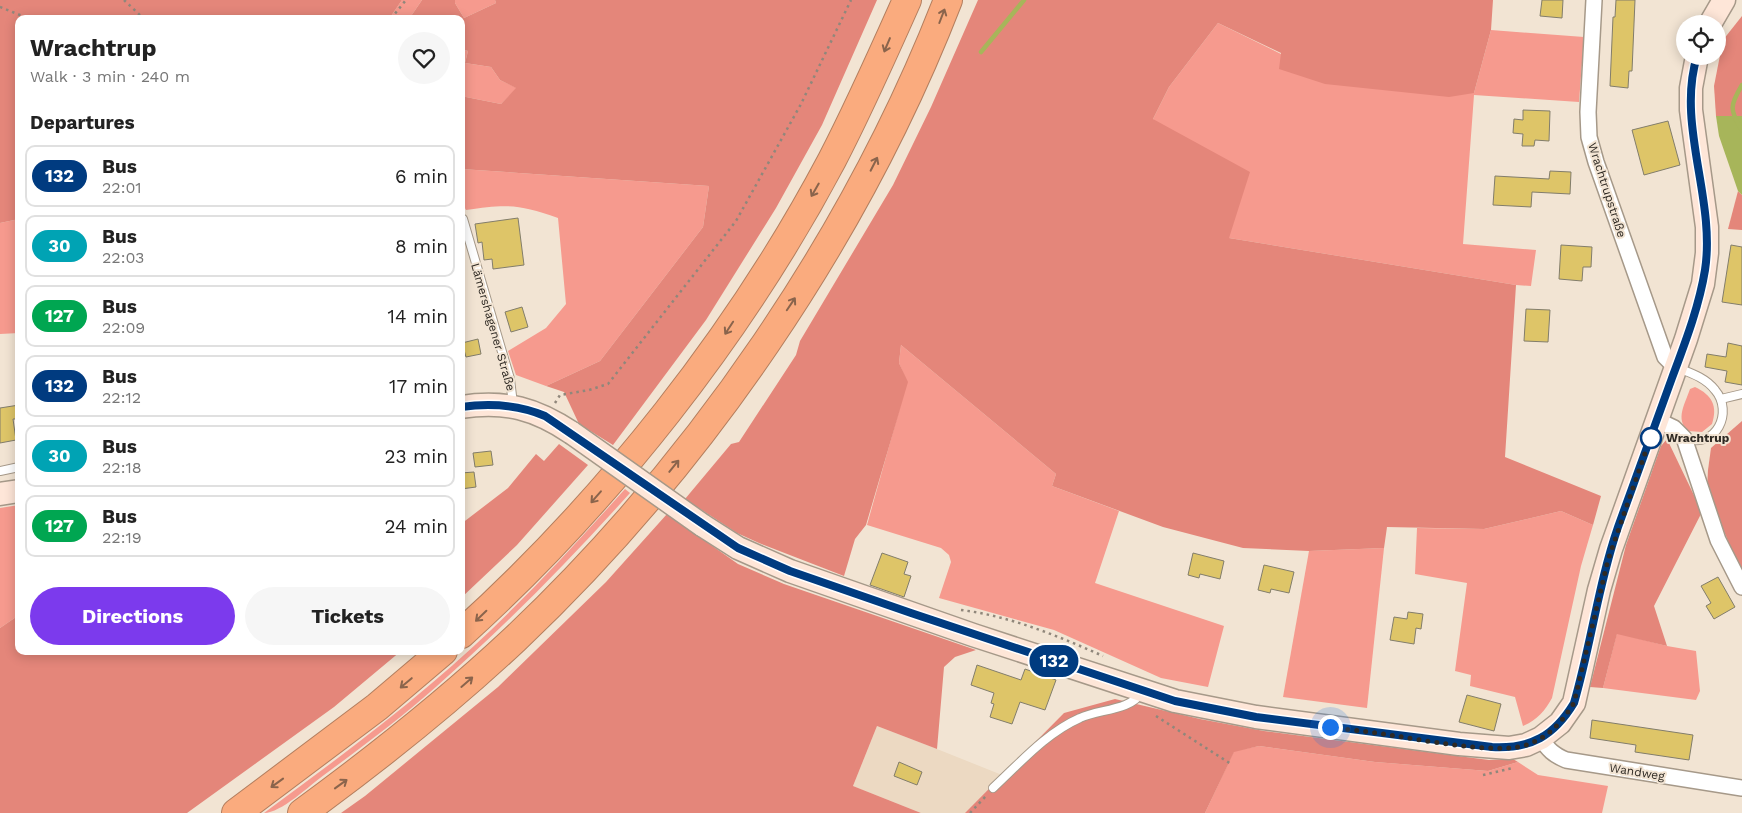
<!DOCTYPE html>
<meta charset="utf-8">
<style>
:root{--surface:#fff;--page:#f6f6f6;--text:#222;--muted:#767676;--line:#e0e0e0;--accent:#7c3aed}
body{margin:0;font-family:"Work Sans",sans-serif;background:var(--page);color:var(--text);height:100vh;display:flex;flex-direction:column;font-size:19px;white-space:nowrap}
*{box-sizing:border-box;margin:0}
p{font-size:16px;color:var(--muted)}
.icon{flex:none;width:28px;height:28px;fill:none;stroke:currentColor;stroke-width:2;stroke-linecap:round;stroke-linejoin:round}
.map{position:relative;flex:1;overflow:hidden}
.details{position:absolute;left:15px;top:15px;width:450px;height:640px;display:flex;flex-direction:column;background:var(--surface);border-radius:10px;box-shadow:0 2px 12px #0003}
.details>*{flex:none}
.badge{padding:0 10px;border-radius:16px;font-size:18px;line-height:32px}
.tools{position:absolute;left:1676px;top:15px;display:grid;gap:10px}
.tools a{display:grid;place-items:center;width:50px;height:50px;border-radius:50%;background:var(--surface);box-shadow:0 2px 12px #0003;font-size:25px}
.you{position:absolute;width:25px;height:25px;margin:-12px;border:4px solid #fff;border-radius:50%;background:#1a73e8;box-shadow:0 0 0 8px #1a73e833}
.map>.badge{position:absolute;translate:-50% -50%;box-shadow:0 0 0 2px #fff}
h2{padding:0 15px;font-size:19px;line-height:45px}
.round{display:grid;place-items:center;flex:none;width:52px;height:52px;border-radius:26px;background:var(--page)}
.headline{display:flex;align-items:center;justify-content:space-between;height:85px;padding:0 15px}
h1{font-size:24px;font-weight:700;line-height:38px}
.primary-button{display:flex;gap:10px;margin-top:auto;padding:10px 15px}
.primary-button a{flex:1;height:58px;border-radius:30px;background:var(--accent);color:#fff;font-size:20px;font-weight:700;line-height:58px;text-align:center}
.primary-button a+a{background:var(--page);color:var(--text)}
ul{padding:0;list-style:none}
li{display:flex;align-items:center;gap:15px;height:62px;margin:0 10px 8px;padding:0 5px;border:2px solid var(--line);border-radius:10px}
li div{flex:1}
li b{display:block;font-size:19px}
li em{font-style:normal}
li .badge{min-width:55px;font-weight:700;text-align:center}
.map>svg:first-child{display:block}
.built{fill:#ecd9c2}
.green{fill:#f69a8e}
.forest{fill:#e4867a}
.water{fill:#a7b55a}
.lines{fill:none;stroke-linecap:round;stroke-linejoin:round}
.stream{stroke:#a7b55a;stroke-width:4.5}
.building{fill:#dec568;stroke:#827d6b}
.lane-casing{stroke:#a69989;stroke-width:10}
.street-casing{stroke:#a69989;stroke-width:18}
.secondary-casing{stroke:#a69989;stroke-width:25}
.highway-casing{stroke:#b37e5e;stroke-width:30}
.path{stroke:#90877b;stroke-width:2.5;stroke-dasharray:2.5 4;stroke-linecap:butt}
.lane{stroke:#fff;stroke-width:8}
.street{stroke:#fff;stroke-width:15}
.secondary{stroke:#fee6d8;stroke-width:22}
.highway{stroke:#faab7e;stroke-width:28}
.secondary-bridge-casing{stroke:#a69989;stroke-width:25;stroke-linecap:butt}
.secondary-bridge{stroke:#fee6d8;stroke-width:22}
.oneway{stroke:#8a644c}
.line-casing{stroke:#fff;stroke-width:11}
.line{stroke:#003b80;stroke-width:8}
.walk{stroke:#2f2a24;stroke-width:5;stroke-dasharray:0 9}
.stop-dot{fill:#fff;stroke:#003b80;stroke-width:2.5}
.labels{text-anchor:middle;stroke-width:4;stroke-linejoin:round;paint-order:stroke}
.street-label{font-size:12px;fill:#2f2a24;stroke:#f2e4d3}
.stop-label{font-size:12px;font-weight:bold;fill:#2f2a24;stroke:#f2e4d3;text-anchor:start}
</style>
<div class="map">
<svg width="1742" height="813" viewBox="0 0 1742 813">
<rect width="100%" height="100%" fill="#f2e4d3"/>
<!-- built -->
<polygon class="built" points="877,726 937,749 1002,775 965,813 921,813 853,786"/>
<!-- green -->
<g class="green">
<polygon points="402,0 422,0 409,19 389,19"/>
<polygon points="455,0 495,0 496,3 464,18 455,3"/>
<polygon points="1218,23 1281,54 1474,93 1491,30 1584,37 1579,102 1474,95 1463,244 1536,250 1531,286 1516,285 1229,238 1153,119 1169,87"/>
<polygon points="461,49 468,51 465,63 491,67 500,80 517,88 501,104 461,96"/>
<path d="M 461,169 L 709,186 L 703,227 L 600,361 L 546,386 L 516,375 L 508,351 L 546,328 L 566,304 L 558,218 C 519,204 506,204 466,210 L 461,201 Z"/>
<polygon points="19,219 19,333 0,334 0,223"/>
<polygon points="901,345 1056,474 1052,486 1119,511 1095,583 1224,626 1208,687 1161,678 1054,630 939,598 951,562 949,555 941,548 867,525 907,382 899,363"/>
<path d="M 1695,387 C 1712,395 1718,406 1712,424 L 1702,432 L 1688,431 C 1675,419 1685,404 1690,389 Z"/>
<path d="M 625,489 L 630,493 C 569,561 505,626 437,686 C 401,718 362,747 324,775 C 309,786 281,813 264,813 C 321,771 378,729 432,683 C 502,624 564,557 625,489 Z"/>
<polygon points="19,505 19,615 0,628 0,508"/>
<path d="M 1561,511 L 1593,525 L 1581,566 L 1552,698 C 1545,711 1537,720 1523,726 L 1515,697 L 1470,686 L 1471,675 L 1455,671 L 1467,583 L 1415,574 L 1417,528 L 1484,529 Z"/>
<polygon points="1384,548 1367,708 1283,697 1309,551"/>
<polygon points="1617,633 1667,646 1696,651 1700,691 1696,700 1603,688"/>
<polygon points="1259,746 1375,762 1488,771 1518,762 1538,775 1608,786 1602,813 1205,813 1234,751"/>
</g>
<!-- forest -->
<g class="forest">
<polygon points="0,0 402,0 389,19 19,19 19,219 0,223"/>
<polygon points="422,0 455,0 455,3 464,18 496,3 495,0 877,0 822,125 776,208 706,320 613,445 579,424 564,392 546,386 600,361 703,227 709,186 461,169 461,96 501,104 516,88 500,80 491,67 465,63 468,51 461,49 461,19 409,19"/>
<polygon points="978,0 1493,0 1491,30 1474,93 1449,97 1325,84 1279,69 1281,53 1218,23 1169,87 1153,119 1250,172 1229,238 1516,285 1505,457 1601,496 1593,525 1561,511 1484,529 1387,527 1384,548 1309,551 1243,548 1163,527 1052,486 1056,474 901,345 899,363 908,382 866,525 855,539 844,576 759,543 737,533 685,499 731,444 739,442 796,355 800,341 893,185 931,107"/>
<polygon points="1742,16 1742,116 1716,116 1714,86 1723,40"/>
<polygon points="1738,191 1742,195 1742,230 1728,229"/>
<polygon points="1742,421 1742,569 1732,551 1707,489 1708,470 1711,448"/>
<polygon points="1667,439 1702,512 1654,606 1667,646 1617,634 1603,688 1590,687 1626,545 1661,446"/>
<polygon points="559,444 588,465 517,545 461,598 461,524 508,488 536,454 544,461"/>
<polygon points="667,514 738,564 784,584 976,650 955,657 944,667 937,749 877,726 853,786 921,813 341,813 365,796 498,687 606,582"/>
<polygon points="19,615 19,651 401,651 334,707 187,813 0,813 0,628"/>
<polygon points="1115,699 1200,719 1264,731 1489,760 1513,759 1518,762 1488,771 1375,762 1259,746 1234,752 1205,813 965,813 1064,713"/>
</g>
<!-- water -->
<polygon class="water" points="1716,116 1742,116 1742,195 1738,191 1719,136"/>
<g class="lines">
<!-- stream -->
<g class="stream">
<polyline points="981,52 1024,0"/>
<path d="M 1742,85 C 1730,105 1729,110 1742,130"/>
</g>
</g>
<!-- building -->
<g class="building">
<polygon points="1542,0 1563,0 1562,18 1540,16"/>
<polygon points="1616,0 1635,0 1632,71 1629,71 1628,88 1610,86 1613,17 1615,17"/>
<polygon points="1523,110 1550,111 1549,141 1535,140 1534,146 1522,146 1523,134 1513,133 1514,119 1523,120"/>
<polygon points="1668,121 1680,165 1644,175 1632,130"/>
<polygon points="1550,171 1571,172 1570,194 1532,192 1531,207 1493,205 1495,176 1549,179"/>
<polygon points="518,218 524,265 493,269 492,259 484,260 482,242 478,243 475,224"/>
<polygon points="1561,245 1592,247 1591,267 1583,267 1582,281 1559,279"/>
<polygon points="1731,245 1742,247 1742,305 1722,302"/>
<polygon points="522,307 528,327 511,332 505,312"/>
<polygon points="1526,309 1550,310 1548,342 1524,341"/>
<polygon points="478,339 481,354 466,357 462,343"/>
<polygon points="1728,343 1742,346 1742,385 1725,382 1727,371 1705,367 1707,354 1726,357"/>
<polygon points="19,405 19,419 13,419 16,440 0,443 0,408"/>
<polygon points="491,451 493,465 475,467 473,453"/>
<polygon points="474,472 476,487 461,489 461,473"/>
<polygon points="882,553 908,562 904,574 911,576 904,597 870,585"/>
<polygon points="1193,553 1224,561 1220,579 1200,574 1199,578 1188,575"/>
<polygon points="1264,565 1294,572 1289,593 1271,589 1270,593 1258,590"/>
<polygon points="1718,577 1735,607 1714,619 1706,606 1711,603 1701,586"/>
<polygon points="1408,612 1423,614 1421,629 1416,628 1414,644 1390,640 1394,617 1407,619"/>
<polygon points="977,665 1021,680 1025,669 1056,680 1045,710 1020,702 1012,724 990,717 994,704 991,703 994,693 971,685"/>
<polygon points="1467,695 1501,704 1494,731 1459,722"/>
<polygon points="1592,720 1693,735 1689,760 1635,752 1636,745 1590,738"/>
<polygon points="899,762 922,772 917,785 894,776"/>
</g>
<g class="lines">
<!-- lane casing -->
<g class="lane-casing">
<g id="lane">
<polyline points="463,219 510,379 513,404"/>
<path d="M 1678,368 C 1691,373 1706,378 1715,390 C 1734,412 1716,450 1685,438"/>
<polyline points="1721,399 1742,394"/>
<polyline points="0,471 19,467"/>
<path d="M 993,788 C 1020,763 1046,733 1080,718 C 1099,709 1130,711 1142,692"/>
</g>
</g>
<!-- street casing -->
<g class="street-casing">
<g id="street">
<polyline points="1594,0 1588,112 1589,137 1596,162 1665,357 1676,368"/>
<polyline points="1657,420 1674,428 1684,438 1718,540 1742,587"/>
<path d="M 1541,738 C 1548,750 1554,755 1566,760 L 1742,788"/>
</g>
</g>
<!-- secondary casing -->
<g class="secondary-casing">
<g id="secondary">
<polyline points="1710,24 1724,0"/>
<path d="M 461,407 C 506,400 536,409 572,433"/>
<polyline points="0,494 19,491"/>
<polyline points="702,525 738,548 790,571 973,635 1175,701 1256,717 1459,744 1509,748 1526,745 1541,738 1560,723 1574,703 1599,590 1611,549 1686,339 1703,284 1707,253 1707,227 1691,110 1691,88 1697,56"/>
</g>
</g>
<!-- highway casing -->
<g class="highway-casing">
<g id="highway">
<path d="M 461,634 C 607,502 740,334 832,160 C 859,108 883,54 907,0"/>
<polyline points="236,813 377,707 443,651"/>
<path d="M 302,813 C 376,759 448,702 515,639 C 699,465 856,237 948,0"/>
</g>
</g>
<!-- path -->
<g class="path">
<polyline points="124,0 144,19"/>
<polyline points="0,7 30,19"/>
<polyline points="44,19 57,19"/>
<polyline points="394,19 393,16 406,0"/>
<polyline points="555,403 560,395 589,390 608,384 736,221 801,104 851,0"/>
<path d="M 961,610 C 1010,616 1058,636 1103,656"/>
<polyline points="1156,716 1231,764"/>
<polyline points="1483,775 1513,768"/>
<polyline points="970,813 986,796"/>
</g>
<!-- lane -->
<use href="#lane" class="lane"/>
<!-- street -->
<use href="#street" class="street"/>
<!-- secondary -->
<use href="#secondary" class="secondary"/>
<!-- highway -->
<use href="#highway" class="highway"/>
<!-- secondary-bridge casing -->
<g class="secondary-bridge-casing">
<polyline id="secondary-bridge" points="572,433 702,525"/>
</g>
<!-- secondary-bridge -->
<use href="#secondary-bridge" class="secondary-bridge"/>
</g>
<!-- one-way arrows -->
<defs><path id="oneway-shaft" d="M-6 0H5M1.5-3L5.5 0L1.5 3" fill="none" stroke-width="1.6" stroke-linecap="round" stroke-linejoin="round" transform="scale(1.25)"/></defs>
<g class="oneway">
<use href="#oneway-shaft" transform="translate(942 16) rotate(-69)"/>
<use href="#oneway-shaft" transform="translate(887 45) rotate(113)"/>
<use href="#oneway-shaft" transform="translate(874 164) rotate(-63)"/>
<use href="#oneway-shaft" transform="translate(815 190) rotate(120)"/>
<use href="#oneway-shaft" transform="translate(791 304) rotate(-56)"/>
<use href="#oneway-shaft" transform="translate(729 328) rotate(123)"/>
<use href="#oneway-shaft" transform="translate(674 466) rotate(-51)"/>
<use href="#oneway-shaft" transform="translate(596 497) rotate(131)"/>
<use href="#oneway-shaft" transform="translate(481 616) rotate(136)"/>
<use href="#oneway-shaft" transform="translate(467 682) rotate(-41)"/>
<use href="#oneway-shaft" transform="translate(406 683) rotate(140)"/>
<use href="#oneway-shaft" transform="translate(277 783) rotate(144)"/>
<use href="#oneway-shaft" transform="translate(341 784) rotate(-36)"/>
</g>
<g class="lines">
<!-- line casing -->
<g class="line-casing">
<path id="line" d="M 461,407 C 490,403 519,405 545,416 L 738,548 L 790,571 L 911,613 L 1175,701 L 1256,717 L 1492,747 C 1531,749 1554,736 1574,703 C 1591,645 1598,585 1618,527 C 1636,477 1654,428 1672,378 C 1685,343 1699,307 1705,270 C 1716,199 1676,125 1697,56"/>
</g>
<!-- line -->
<use href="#line" class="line"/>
<!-- walk -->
<path class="walk" d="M 1330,727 C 1347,730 1365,731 1383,734 C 1418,739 1494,755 1526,745 C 1548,738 1562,722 1574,703 L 1608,560 L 1651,436 L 1651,438"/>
</g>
<!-- markers -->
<circle class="stop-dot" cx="1651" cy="438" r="10"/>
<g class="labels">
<!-- street labels -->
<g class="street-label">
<text transform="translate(1607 190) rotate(72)" y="4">Wrachtrupstraße</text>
<text transform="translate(493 327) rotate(74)" y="4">Lämershagener Straße</text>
<text transform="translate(1637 772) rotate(9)" y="4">Wandweg</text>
</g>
<!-- stop labels -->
<g class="stop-label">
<text x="1666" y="442">Wrachtrup</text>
</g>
</g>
</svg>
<div class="tools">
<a><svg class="icon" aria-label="locate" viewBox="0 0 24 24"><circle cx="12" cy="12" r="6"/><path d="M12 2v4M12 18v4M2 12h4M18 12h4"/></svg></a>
</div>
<div class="you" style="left:1330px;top:727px"></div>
<b class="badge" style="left:1054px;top:661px;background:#003b80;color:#fff">132</b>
<section class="details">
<div class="headline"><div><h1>Wrachtrup</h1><p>Walk · 3 min · 240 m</p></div><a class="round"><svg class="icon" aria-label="heart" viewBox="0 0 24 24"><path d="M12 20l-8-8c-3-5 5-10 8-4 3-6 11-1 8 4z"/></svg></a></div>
<h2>Departures</h2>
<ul>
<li><span class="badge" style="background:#003b80;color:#fff">132</span><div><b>Bus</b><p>22:01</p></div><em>6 min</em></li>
<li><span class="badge" style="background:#00a3b4;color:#fff">30</span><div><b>Bus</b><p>22:03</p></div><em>8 min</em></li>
<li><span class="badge" style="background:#00a651;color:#fff">127</span><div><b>Bus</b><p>22:09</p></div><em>14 min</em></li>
<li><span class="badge" style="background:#003b80;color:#fff">132</span><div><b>Bus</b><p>22:12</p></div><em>17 min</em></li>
<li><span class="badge" style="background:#00a3b4;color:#fff">30</span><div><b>Bus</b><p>22:18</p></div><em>23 min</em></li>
<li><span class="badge" style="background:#00a651;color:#fff">127</span><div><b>Bus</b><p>22:19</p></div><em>24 min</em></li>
</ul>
<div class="primary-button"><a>Directions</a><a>Tickets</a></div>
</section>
</div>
